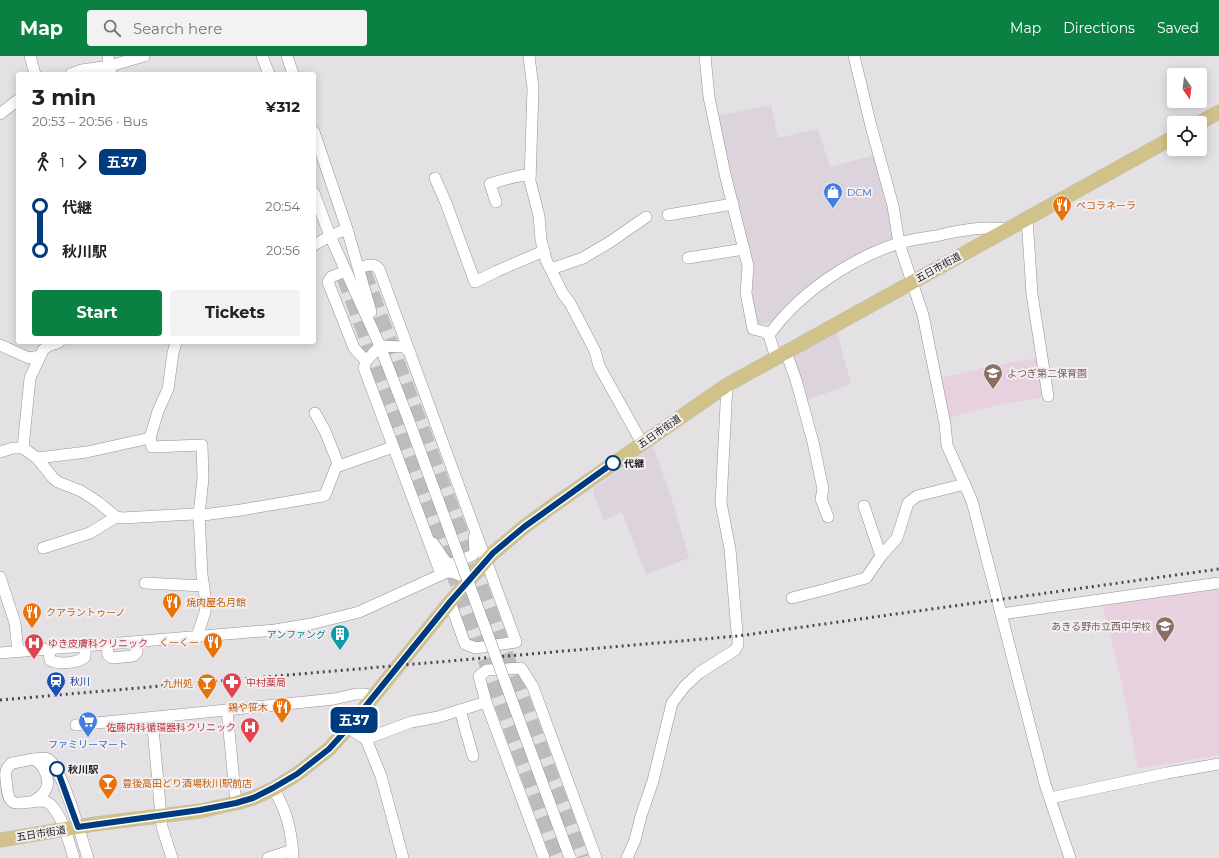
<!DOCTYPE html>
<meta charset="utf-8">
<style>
:root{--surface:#fff;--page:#f2f2f2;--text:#202124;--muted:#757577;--accent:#0b8043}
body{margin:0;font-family:Montserrat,"Noto Sans JP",sans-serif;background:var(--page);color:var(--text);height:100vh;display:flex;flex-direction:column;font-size:15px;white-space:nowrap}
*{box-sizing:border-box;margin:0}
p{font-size:13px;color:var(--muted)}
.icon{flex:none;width:22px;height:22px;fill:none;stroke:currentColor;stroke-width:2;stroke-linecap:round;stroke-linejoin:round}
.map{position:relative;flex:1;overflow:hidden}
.details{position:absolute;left:16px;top:16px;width:300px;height:272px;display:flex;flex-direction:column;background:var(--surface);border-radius:4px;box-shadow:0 2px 10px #0003}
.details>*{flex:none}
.badge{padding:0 8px;border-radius:6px;font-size:14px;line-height:26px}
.needle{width:26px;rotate:166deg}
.tools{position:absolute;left:1167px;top:12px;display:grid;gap:8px}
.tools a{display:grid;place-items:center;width:40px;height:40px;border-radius:4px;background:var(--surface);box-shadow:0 2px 10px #0003;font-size:20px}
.map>.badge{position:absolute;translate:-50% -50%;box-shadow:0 0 0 2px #fff}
.legs{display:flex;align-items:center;gap:6px;height:44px;padding:0 16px;font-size:13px}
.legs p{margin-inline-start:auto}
.head{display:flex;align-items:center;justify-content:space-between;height:68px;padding:0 16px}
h1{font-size:22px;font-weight:700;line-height:30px}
.button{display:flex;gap:8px;margin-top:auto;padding:8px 16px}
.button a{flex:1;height:46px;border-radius:4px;background:var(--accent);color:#fff;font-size:16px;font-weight:700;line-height:46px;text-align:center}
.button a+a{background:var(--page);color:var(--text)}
ul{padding:0 16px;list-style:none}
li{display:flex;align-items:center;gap:14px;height:44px;font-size:15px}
li i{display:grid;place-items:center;width:6px;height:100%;margin:0 5px;background:currentColor}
li i::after{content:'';width:10px;height:10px;margin:-5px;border:3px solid;border-radius:50%;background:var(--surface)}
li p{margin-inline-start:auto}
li:first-child i{background:linear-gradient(#0000 50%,currentColor 0)}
li:last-child i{background:linear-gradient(currentColor 50%,#0000 0)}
header{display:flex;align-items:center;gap:24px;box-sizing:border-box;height:56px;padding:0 20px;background:var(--accent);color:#fff}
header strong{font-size:19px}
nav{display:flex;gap:22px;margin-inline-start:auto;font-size:14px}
.search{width:280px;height:36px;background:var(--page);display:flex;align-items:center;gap:10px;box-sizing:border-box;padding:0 14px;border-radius:4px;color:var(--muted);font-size:15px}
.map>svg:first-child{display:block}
.built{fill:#dcd3dd}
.education{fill:#e7d1de}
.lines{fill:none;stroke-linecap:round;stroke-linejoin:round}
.highway-tunnel{stroke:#bdbbbe;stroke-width:16;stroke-dasharray:16 8;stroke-linecap:butt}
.minor-casing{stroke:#959296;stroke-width:12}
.major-casing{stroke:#c1c1c1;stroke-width:15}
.minor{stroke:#fff;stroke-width:11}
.major{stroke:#d1c289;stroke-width:14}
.rail{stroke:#4a484a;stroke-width:3;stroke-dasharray:2 4;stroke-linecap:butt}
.minor-bridge-casing{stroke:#959296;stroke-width:12;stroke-linecap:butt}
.minor-bridge{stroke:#fff;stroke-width:11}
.line-1-casing{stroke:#fff;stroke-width:9}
.line-1{stroke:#003b80;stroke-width:6}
.stop-1-dot{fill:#fff;stroke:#003b80;stroke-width:2}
.labels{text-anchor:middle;stroke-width:4;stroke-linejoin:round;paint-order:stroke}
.shop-label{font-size:10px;fill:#366cbe;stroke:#f2eef2;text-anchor:start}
.food-label{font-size:10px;fill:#c56008;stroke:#f2eef2;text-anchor:start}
.street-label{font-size:10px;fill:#222122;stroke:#f2eef2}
.education-label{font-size:10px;fill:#785e54;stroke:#f2eef2;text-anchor:start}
.stop-label{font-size:10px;font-weight:bold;fill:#222122;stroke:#f2eef2;text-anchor:start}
.culture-label{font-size:10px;fill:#0d838f;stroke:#f2eef2;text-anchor:end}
.health-label{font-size:10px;fill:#be3a42;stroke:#f2eef2;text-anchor:start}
.transit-label{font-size:10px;fill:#164399;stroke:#f2eef2;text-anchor:start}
</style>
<header>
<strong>Map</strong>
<div class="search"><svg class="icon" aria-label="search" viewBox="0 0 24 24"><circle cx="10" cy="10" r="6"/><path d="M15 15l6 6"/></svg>Search here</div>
<nav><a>Map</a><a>Directions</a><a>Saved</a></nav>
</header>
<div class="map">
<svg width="1219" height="802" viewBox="0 0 1219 802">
<rect width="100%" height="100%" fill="#e4e1e5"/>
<!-- built -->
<g class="built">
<polygon points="771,49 778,82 818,73 830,111 874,99 890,151 894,185 774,265 757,270 717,60"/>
<polygon points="837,276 851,328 804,345 790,302"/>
<polygon points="653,390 670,437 689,502 646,519 622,456 604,465 593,436 594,432"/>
</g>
<!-- education -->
<g class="education">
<polygon points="1037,302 1043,338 1040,342 1001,348 950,362 941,322 996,309"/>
<polygon points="1219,531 1219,699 1138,713 1122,628 1102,547"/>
</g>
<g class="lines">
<!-- highway-tunnel -->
<g class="highway-tunnel">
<polyline points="363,215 581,802"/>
<polyline points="344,220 559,802"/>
</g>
<!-- minor casing -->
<g class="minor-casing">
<g id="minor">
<polyline points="30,0 35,18"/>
<polyline points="108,0 111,18"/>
<polyline points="262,0 269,18"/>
<polyline points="287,0 293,18"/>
<polyline points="529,0 533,32 530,125 539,160 541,184 544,195 546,204 563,238 570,247 595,295 599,310 642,387"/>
<polyline points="705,0 709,41 725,118 748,210 746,237 753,273 765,276 769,279"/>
<polyline points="854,0 871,70 893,150 899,187 923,259 945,368 947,389 972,445 1045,728 1070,802"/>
<polyline points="71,18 82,14 110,10 144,0"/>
<polyline points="0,58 18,44"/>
<polyline points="314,76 347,173 371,256"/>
<polyline points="435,122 446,147 475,226 497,215 544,195"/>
<polyline points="314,137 330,180 380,290 409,365"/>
<path d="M 496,146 L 490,128 C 503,124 516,119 530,119"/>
<polyline points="668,159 733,148"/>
<polyline points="1027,162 1032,238 1048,340"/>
<polyline points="314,189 330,180 347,173"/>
<polyline points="688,202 744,193"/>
<path d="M 359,212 C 366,210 374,206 379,213 L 516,586 L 476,592 L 465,588 L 450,546"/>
<polyline points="551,213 583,202 610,186 646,161"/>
<polyline points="346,215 331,221 328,226 354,292 366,305"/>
<polyline points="0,289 29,302 40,300"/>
<polyline points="410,296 404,291 380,290 366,305 364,312 441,518"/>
<polyline points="786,296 796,324 813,386 823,433 821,443 828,461"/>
<path d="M 776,302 L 769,279 C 799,237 850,203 899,187 C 912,183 927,182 940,179 C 962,174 984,170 1006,173"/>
<polyline points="727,329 721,447 730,493 737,576"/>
<polyline points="315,357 325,375 339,410"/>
<polyline points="150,382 152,391 202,389 203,423 199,458 202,519 206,547 205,556 197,581"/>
<polyline points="23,392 30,322 43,294 48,290 59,286"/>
<polyline points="0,396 13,392 23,392 37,402 53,422 58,426 81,435 98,446 116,461 122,462 193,458 203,459 241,454 323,440 325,439 336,411 393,391"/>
<polyline points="37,402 87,396 150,382 158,355 168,333 173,297 176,286"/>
<polyline points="864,450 881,500"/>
<polyline points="433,487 446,506 451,508 473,499 475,495 474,481"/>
<polyline points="43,492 90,477 116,461"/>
<polyline points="0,521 15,567 18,596"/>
<polyline points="145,527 204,530"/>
<polyline points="792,542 827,533 866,522 881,500 897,482 908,447 917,440 965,428"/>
<polyline points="1001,558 1219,527"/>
<polyline points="107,588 108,599 112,602 133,600 137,596 136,586"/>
<path d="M 49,593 L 50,604 C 58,609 78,607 85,601 L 85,590"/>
<path d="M 0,597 L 275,574 L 311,568 L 359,556 L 447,516 C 455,516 463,520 468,526"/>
<polyline points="227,654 236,747"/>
<polyline points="460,654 473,700"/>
<polyline points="152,661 162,771 172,802"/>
<polyline points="76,669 315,645 334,643 356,638 365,638 371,644"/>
<polyline points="348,672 366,683 381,720 403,802"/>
<polyline points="366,683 411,666 438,661 486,646"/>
<path d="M 273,733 C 287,753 292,778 293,802"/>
<polyline points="1050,742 1167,717 1219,708"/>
<path d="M 32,746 C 37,743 44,739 46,733 C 51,723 43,707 33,703"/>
<path d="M 74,802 C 68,784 64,763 51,749 C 47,745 44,745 39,745 C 14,747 8,754 6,723 C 5,716 6,712 12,707 C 20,706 41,700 48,703 C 62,711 82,784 88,802"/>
<polyline points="268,802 293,794"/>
<polyline points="544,802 486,646 479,620 487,614 521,612 533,631 596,802"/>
<polyline points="627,802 635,784 641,760 653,725 672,647 685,630 699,617 735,594 738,589 738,584"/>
</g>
</g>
<!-- major casing -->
<g class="major-casing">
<g id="major">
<polyline points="1199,67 1219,56"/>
<polyline points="0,784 95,768 200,755 236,747 253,742 273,733 297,718 329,693 348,672 450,546 493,497 524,471 551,451 727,329 1174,81"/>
</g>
</g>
<!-- minor -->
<use href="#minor" class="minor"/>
<!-- major -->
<use href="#major" class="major"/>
<!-- rail -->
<polyline class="rail" points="0,644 738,580 1219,513"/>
<!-- minor-bridge casing -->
<g class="minor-bridge-casing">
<polyline id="minor-bridge" points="409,365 570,802"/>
</g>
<!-- minor-bridge -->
<use href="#minor-bridge" class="minor-bridge"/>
</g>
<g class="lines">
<!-- line-1 casing -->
<g class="line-1-casing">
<polyline id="line-1" points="57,713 78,771 200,754 236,747 253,742 273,732 297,718 329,693 348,672 450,546 493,497 524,471 613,407"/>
</g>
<!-- line-1 -->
<use href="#line-1" class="line-1"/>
</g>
<!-- icons -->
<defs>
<g id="shop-pin" transform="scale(1)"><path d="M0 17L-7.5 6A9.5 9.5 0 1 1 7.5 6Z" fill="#3f7fe0" stroke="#f2eef2"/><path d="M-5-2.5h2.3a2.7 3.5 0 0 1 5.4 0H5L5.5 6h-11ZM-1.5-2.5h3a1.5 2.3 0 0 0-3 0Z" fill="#fff"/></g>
<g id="restaurant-pin" transform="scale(1)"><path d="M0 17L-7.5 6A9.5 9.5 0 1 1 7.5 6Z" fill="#e8710a" stroke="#f2eef2"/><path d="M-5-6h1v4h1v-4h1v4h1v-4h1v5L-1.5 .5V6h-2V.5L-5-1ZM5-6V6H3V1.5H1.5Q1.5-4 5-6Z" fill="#fff"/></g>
<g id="school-pin" transform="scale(1)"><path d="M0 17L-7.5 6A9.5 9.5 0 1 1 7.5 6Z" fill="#8d6e63" stroke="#f2eef2"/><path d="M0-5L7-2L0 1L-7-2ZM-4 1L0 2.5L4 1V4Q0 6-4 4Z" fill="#fff"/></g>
<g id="building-pin" transform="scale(1)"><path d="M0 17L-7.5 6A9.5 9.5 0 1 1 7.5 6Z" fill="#0f9aa8" stroke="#f2eef2"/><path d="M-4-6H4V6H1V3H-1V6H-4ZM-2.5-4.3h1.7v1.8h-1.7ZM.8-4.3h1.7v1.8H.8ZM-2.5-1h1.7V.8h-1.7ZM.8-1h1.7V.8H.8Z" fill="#fff"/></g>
<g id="hospital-pin" transform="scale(1)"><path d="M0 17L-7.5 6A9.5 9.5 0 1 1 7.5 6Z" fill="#e0444e" stroke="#f2eef2"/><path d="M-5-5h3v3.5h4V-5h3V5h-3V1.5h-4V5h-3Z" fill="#fff"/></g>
<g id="station-pin" transform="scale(1)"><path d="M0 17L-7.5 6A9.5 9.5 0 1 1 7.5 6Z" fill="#1a4fb4" stroke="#f2eef2"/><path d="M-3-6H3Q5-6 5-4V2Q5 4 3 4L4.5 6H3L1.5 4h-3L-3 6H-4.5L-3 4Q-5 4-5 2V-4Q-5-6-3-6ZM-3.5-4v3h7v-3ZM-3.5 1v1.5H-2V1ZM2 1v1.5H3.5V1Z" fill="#fff"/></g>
<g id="pharmacy-pin" transform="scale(1)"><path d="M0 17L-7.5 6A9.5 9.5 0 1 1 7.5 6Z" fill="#e0444e" stroke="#f2eef2"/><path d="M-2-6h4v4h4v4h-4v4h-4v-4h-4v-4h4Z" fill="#fff"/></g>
<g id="bar-pin" transform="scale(1)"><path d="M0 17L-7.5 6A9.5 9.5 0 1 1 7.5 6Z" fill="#e8710a" stroke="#f2eef2"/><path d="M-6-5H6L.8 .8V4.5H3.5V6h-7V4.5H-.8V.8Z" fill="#fff"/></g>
<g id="supermarket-pin" transform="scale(1)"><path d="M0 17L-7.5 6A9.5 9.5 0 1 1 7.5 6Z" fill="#3f7fe0" stroke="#f2eef2"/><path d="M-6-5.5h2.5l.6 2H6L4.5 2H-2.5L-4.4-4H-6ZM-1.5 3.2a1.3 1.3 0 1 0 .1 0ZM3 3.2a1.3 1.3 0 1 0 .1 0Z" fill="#fff"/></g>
</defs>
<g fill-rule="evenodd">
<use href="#shop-pin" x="833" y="136"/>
<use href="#restaurant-pin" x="1062" y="149"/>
<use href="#school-pin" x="993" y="317"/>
<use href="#restaurant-pin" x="172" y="546"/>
<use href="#restaurant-pin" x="32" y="556"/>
<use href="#school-pin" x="1165" y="570"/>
<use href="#building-pin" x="340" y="578"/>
<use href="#restaurant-pin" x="213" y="586"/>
<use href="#hospital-pin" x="34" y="587"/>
<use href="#station-pin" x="56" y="625"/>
<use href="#pharmacy-pin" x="232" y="626"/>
<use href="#bar-pin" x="207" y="627"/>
<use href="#restaurant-pin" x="282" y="651"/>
<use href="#supermarket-pin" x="88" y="665"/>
<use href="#hospital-pin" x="250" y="671"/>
<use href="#bar-pin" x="108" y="727"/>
</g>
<!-- markers -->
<g class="stop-1-dot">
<circle cx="613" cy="407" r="7"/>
<circle cx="57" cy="713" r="7"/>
</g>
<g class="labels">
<!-- shop labels -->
<g class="shop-label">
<text x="847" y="140">DCM</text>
<text x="88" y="692" text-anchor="middle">ファミリーマート</text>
</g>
<!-- food labels -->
<g class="food-label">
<text x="1076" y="153">ペコラネーラ</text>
<text x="186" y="550">焼肉屋名月館</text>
<text x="46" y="560">クアラントゥーノ</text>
<text x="199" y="590" text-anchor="end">くーくー</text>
<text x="193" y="631" text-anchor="end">九州処</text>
<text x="268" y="655" text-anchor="end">鶏や笹木</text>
<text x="122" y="731">豊後高田どり酒場秋川駅前店</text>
</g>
<!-- street labels -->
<g class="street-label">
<text transform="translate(938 211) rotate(-29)" y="4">五日市街道</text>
<text transform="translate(659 375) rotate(-35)" y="4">五日市街道</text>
<text transform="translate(41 777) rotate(-9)" y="4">五日市街道</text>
</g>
<!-- education labels -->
<g class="education-label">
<text x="1007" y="321">よつぎ第二保育園</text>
<text x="1151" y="574" text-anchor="end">あきる野市立西中学校</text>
</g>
<!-- stop labels -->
<g class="stop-label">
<text x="624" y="411">代継</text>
<text x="68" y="717">秋川駅</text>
</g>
<!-- culture labels -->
<g class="culture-label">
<text x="326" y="582">アンファング</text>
</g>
<!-- health labels -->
<g class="health-label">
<text x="48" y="591">ゆき皮膚科クリニック</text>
<text x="246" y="630">中村薬局</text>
<text x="236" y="675" text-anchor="end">佐藤内科循環器科クリニック</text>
</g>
<!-- transit labels -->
<g class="transit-label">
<text x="70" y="629">秋川</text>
</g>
</g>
</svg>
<div class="tools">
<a><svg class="needle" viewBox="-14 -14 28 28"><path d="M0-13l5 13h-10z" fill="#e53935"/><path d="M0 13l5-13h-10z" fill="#757577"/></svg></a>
<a><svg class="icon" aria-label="locate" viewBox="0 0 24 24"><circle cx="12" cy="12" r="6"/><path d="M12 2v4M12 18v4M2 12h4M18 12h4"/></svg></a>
</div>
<b class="badge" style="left:354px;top:664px;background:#003b80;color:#fff">五37</b>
<section class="details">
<div class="head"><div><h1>3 min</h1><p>20:53 – 20:56 · Bus</p></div><b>¥312</b></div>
<div class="legs"><svg class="icon" aria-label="walk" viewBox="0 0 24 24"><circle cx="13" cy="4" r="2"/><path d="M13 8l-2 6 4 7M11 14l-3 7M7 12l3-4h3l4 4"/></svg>1<svg class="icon" aria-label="forward" viewBox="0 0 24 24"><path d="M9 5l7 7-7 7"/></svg><b class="badge" style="background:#003b80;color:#fff">五37</b></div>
<ul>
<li><i style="color:#003b80"></i><b>代継</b><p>20:54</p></li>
<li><i style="color:#003b80"></i><b>秋川駅</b><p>20:56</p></li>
</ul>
<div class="button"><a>Start</a><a>Tickets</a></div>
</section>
</div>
